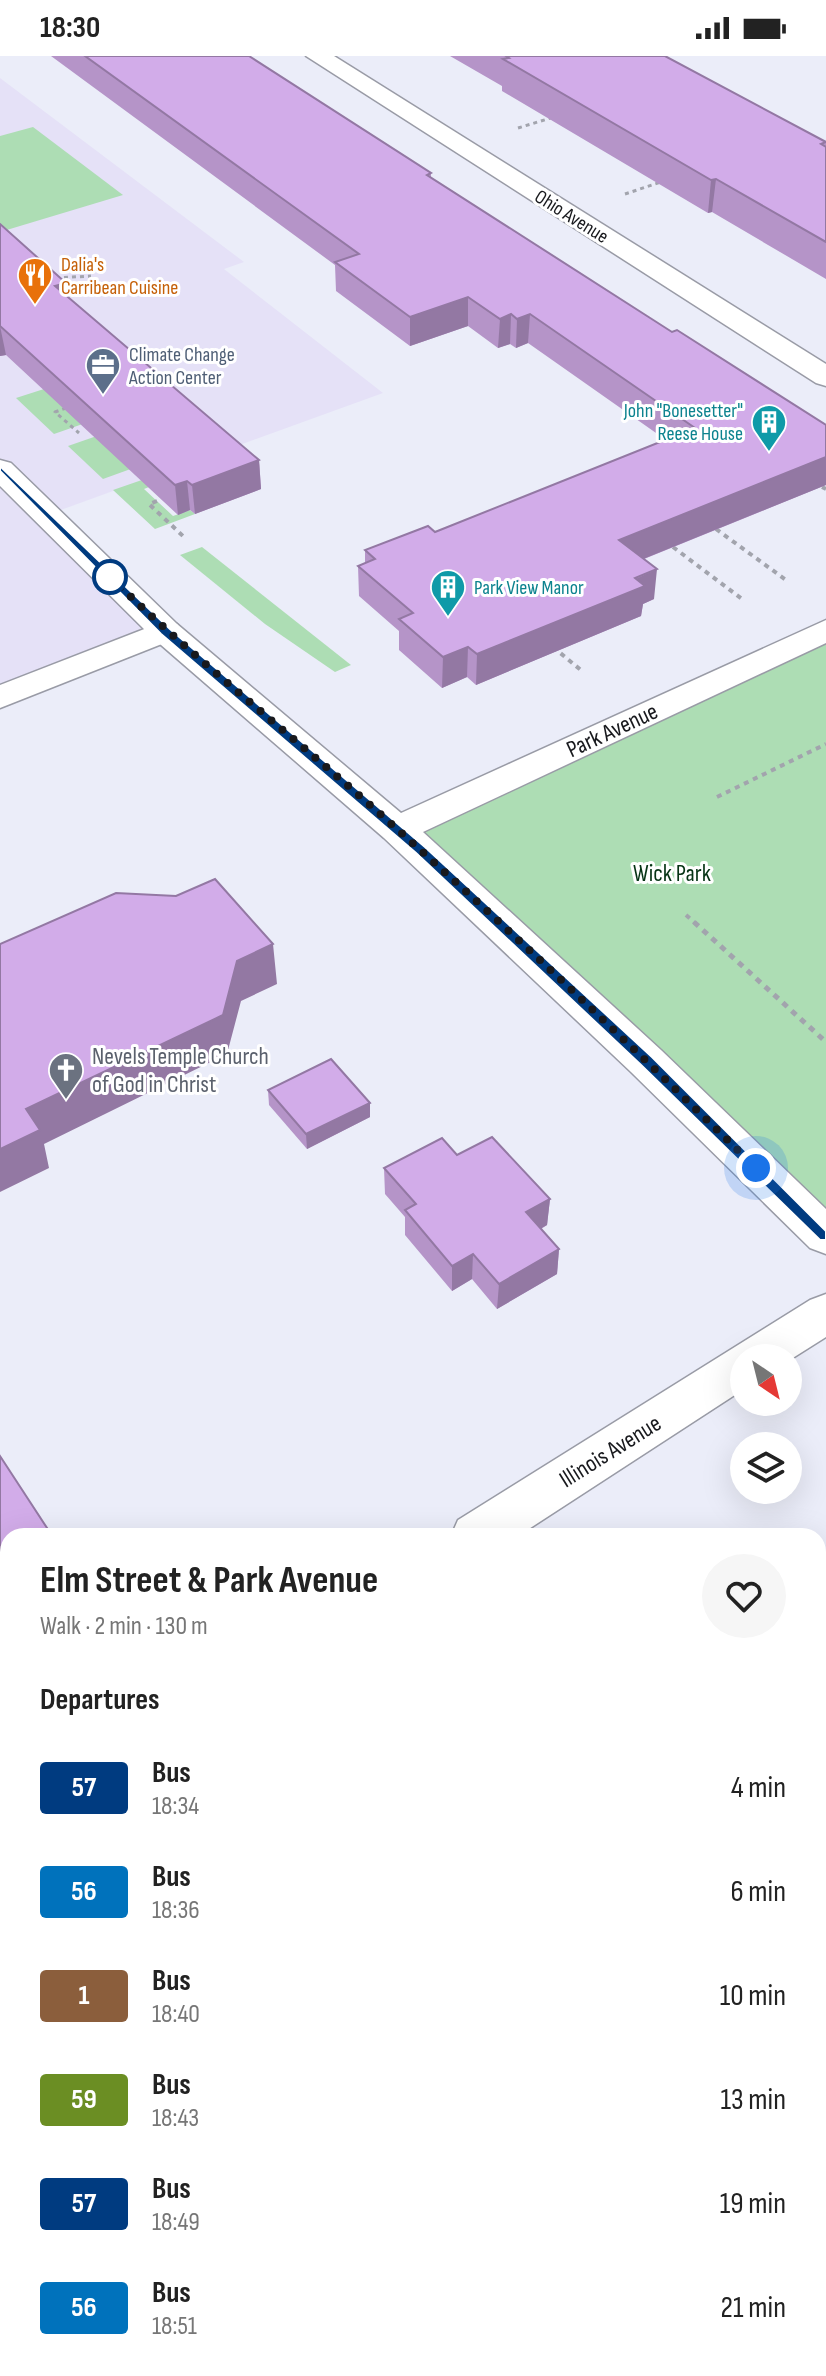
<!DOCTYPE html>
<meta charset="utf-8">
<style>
:root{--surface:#fff;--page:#f6f6f6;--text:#222;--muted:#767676}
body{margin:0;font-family:"Sofia Sans Condensed",sans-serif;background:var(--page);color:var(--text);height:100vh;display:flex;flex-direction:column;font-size:30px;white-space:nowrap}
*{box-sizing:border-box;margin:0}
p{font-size:26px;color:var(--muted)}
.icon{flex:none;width:44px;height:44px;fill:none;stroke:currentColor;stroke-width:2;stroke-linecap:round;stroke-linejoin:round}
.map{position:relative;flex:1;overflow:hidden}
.side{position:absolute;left:0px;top:1472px;width:826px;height:848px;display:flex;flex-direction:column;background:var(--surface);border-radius:24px 24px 0 0;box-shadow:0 8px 32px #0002}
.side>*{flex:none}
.badge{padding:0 16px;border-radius:6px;font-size:28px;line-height:52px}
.needle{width:52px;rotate:145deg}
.tools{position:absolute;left:730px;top:1288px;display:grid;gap:16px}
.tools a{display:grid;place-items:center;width:72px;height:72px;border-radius:50%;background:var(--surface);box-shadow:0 8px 32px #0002;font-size:40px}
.you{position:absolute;width:40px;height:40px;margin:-20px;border:6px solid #fff;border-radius:50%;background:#1a73e8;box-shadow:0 0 0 12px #1a73e833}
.map>.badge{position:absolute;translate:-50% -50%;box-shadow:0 0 0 4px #fff}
h2{padding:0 40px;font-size:30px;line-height:72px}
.round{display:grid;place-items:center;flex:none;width:84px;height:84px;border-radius:42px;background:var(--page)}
.headline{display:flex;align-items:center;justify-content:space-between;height:136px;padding:0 40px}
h1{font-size:38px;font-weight:700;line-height:60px}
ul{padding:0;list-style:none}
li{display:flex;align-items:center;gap:24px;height:104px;padding:0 40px}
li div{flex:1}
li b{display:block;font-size:30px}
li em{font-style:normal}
li .badge{min-width:88px;font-weight:700;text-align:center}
.status{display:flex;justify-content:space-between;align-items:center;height:56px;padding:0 40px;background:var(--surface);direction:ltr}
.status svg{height:22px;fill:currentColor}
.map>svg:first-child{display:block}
.commercial{fill:#e5e1f7}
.green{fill:#adddb4}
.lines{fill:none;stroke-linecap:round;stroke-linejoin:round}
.street-casing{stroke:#999ba6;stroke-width:3}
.secondary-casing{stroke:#999ba6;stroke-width:3}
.path-far2{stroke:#a2a4ad;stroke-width:3;stroke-dasharray:4 4;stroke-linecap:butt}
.path-far1{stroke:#a2a4ad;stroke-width:4;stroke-dasharray:5 5;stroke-linecap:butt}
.path{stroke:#a2a4ad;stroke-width:5;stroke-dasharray:6 6;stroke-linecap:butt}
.street{fill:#fff;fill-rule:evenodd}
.secondary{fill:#fff;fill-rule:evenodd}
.wall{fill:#b594c8}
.shaded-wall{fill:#9378a3}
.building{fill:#d2ace9;stroke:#9378a3;stroke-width:2}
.line{fill:#003b80;stroke:#fff;stroke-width:2}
.walk{stroke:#18191d;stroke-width:8;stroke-dasharray:0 14.4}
.stop-dot{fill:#fff;stroke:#003b80;stroke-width:4}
.labels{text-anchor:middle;stroke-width:6;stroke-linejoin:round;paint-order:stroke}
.far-street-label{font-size:20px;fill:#18191d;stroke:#fff}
.far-food-label{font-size:20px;fill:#c56008;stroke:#fff;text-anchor:start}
.far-service-label{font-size:20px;fill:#4e5e75;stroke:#fff;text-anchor:start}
.far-culture-label{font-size:20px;fill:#0d838f;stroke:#fff;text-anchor:end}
.street-label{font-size:24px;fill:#18191d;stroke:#fff}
.park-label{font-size:24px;fill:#053314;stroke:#fff}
.worship-label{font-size:24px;fill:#5b616d;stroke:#fff;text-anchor:start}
</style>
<div class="status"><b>18:30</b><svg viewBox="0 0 49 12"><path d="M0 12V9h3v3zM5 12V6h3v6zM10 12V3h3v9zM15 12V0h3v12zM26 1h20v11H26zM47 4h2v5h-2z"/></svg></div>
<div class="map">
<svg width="826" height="2320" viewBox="0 0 826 2320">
<rect width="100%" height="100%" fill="#ebedf9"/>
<!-- commercial -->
<polygon class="commercial" points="0,22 244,206 224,213 383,337 47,459 165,575 0,641"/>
<!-- green -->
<g class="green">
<polygon points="33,71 123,139 0,176 0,80"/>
<polygon points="72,324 97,363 54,378 16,342"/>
<polygon points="114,374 150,406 103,423 68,390"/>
<polygon points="162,417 169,423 144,433 173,460 190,454 195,458 155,473 113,434"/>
<polygon points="202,491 351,609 335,616 265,568 180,499"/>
<polygon points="826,574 826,1180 397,773"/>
</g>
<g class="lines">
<!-- street casing -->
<g class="street-casing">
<g id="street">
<polygon points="306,0 334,0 826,308 826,330 816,327"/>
<polygon points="165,565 177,568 182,575 177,582 0,652 0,629"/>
<polygon points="826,1238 826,1281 788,1305 788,1302 744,1302 744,1333 518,1480 451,1480 458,1464 810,1244"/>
<polygon points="8,1750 8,1806 0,1809 0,1753"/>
</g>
</g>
<!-- secondary casing -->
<g class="secondary-casing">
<polygon id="secondary" points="0,404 11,407 177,568 401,757 826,564 826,587 423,776 661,994 826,1153 826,1198 810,1192 631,1016 384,782 153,582 0,430"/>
</g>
<!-- path-far2 -->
<g class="path-far2">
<polyline points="518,72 554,61"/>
<polyline points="625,138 661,126"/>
<polyline points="56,222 91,220"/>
<polyline points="66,352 55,356 79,377"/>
</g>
<!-- path-far1 -->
<g class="path-far1">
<polyline points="822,431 826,433"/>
<polyline points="157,445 149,448 184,481"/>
<polyline points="716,473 786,524"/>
<polyline points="673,491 742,543"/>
<polyline points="553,591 582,615"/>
<polyline points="717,741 826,688"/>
<polyline points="686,859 696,868"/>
</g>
<!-- path -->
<polyline class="path" points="694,866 826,986"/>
<!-- street -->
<use href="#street" class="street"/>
<!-- secondary -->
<use href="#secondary" class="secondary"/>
</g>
<!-- wall -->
<g class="wall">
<polygon points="51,0 249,0 431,117 431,121 826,429 644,503 654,543 643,548 641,560 476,629 467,621 442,632 399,594 399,575 359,540 358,510 365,507 365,494 435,476 666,384 528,287 516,292 510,288 498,292 468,270 410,290 336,235 335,209"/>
<polygon points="450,0 665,0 826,86 826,223 712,156 708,157 502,35 502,30"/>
<polygon points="0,168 69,242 259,404 261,433 195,458 190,454 178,459 6,299 0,300"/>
<polygon points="268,1034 370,1047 370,1061 307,1093 269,1049"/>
<polygon points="457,1099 550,1143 547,1169 541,1173 559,1193 557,1218 497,1253 472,1223 452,1235 405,1179 405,1161 385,1138 384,1112"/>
<polygon points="826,1516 826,1759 818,1765 826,1774 826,2092 818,2082 818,1521"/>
</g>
<!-- shaded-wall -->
<g class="shaded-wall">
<polygon points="716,123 712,156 708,157 711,124"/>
<polygon points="66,227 71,255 55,230"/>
<polygon points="468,241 468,270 410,290 410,261"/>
<polygon points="511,258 510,288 498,292 500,263"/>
<polygon points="530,258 528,287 516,292 517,263"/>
<polygon points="0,270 6,299 0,300"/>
<polygon points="826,401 826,429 616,514 619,484"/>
<polygon points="259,404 261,433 195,458 192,429"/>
<polygon points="187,425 190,454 178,459 175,429"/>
<polygon points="657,513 654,543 643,548 641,560 476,629 477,598"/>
<polygon points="468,591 467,621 442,632 443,601"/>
<polygon points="273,888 277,928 241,945 227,998 44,1088 49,1112 0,1136 0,1093 26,1053 237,905"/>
<polygon points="370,1047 370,1061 307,1093 306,1078"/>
<polygon points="550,1143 547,1169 524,1182 526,1156"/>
<polygon points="559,1193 557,1218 497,1253 499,1228"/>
<polygon points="473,1198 472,1223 452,1235 452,1210"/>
<polygon points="8,1498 8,1538 0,1543 0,1503"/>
<polygon points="826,1741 826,1759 818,1765 818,1747"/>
<polygon points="8,2295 8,2311 0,2317 0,2301"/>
</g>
<!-- building -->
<g class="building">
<polygon points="85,0 249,0 431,117 427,119 672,276 677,274 826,369 826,401 619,484 657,513 635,522 645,530 477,598 468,591 443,601 399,563 413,557 358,510 375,503 365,494 428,470 435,476 695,372 530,258 517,263 511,258 500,263 468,241 410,261 335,206 359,198"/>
<polygon points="506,0 665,0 826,86 821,88 826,91 826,186 716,123 711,124 503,3 509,2"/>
<polygon points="0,168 66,227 55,230 259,404 192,429 187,425 175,429 0,270"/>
<polygon points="215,823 273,888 237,905 223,959 26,1053 40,1074 0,1093 0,888 116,837 176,840"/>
<polygon points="331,1003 370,1047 306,1078 268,1034"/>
<polygon points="492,1081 550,1143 526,1156 559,1193 499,1228 473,1198 452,1210 405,1154 416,1148 384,1112 442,1082 457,1099"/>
<polygon points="0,1400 49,1475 40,1480 8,1480 8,1498 0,1503"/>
<polygon points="826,1516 826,1741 818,1747 818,1521"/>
<polygon points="818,1765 826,1774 826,2055 818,2045"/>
<polygon points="8,2072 8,2295 0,2301 0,2078"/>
<polygon points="826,2140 826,2320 612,2320 621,2312 818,2312 818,2147"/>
<polygon points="407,2312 453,2312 458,2320 397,2320"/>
</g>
<!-- line -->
<polygon class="line" points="0,410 170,573 425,791 652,1001 826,1175 826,1184 820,1184 641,1009 416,797 161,578 0,415"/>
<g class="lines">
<!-- walk -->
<path class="walk" d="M 110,521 C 202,610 303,688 398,774 C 520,883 639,997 756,1112"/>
</g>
<!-- icons -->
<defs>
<g id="restaurant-pin" transform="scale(1.8)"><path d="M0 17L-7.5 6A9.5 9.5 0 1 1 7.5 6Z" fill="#e8710a" stroke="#fff"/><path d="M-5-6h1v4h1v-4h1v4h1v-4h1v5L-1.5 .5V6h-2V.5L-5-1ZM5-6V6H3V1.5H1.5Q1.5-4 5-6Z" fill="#fff"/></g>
<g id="office-pin" transform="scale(1.8)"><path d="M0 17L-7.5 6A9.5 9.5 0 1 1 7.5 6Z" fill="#5c6f8a" stroke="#fff"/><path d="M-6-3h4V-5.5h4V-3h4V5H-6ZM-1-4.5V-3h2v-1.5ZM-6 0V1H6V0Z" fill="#fff"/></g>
<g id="building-pin" transform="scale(1.8)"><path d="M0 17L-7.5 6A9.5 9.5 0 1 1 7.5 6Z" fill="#0f9aa8" stroke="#fff"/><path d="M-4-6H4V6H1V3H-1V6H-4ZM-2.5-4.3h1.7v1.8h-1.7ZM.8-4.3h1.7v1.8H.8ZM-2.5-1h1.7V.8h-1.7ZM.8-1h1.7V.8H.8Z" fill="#fff"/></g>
<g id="church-pin" transform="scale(1.8)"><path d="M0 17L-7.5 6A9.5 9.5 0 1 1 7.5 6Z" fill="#6b7280" stroke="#fff"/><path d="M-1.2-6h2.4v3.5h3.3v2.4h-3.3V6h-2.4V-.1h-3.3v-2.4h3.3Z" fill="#fff"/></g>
</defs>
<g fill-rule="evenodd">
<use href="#restaurant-pin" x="35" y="219"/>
<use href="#office-pin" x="103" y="309"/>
<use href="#building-pin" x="769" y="366"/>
<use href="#building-pin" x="448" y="531"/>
<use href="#church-pin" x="66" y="1014"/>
</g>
<!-- markers -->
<circle class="stop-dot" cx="110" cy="521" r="16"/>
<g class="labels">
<!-- far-street labels -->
<g class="far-street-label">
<text transform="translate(572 160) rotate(32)" y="7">Ohio Avenue</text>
</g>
<!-- far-food labels -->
<g class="far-food-label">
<text x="61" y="215">Dalia's<tspan x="61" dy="23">Carribean Cuisine</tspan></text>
</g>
<!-- far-service labels -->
<g class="far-service-label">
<text x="129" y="305">Climate Change<tspan x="129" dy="23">Action Center</tspan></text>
</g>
<!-- far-culture labels -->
<g class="far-culture-label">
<text x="743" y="361">John "Bonesetter"<tspan x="743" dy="23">Reese House</tspan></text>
<text x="474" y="538" text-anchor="start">Park View Manor</text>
</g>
<!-- street labels -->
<g class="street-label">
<text transform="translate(612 674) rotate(-25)" y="8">Park Avenue</text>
<text transform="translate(610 1395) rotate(-32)" y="8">Illinois Avenue</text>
</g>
<!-- park labels -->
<g class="park-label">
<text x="672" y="825">Wick Park</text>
</g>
<!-- worship labels -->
<g class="worship-label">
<text x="92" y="1008">Nevels Temple Church<tspan x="92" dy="28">of God in Christ</tspan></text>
</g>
</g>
</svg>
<div class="tools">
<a><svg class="needle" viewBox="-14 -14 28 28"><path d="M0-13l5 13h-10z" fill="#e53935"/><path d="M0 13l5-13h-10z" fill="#767676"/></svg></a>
<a><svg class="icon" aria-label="layers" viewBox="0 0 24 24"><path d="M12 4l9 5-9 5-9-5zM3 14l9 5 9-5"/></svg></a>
</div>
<div class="you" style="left:756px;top:1112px"></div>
<section class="side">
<div class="headline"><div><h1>Elm Street &amp; Park Avenue</h1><p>Walk · 2 min · 130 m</p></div><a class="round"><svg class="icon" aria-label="heart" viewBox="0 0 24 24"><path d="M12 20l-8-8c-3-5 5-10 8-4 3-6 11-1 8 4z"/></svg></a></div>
<h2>Departures</h2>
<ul>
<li><span class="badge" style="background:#003b80;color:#fff">57</span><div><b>Bus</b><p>18:34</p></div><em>4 min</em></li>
<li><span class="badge" style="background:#0072bc;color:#fff">56</span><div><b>Bus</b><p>18:36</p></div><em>6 min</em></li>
<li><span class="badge" style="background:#8b5e3c;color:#fff">1</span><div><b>Bus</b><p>18:40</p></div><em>10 min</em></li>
<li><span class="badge" style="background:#6b8e23;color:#fff">59</span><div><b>Bus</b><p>18:43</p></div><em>13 min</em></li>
<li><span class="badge" style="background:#003b80;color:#fff">57</span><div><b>Bus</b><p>18:49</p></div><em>19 min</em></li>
<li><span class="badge" style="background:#0072bc;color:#fff">56</span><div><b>Bus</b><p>18:51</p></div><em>21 min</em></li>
</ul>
</section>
</div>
